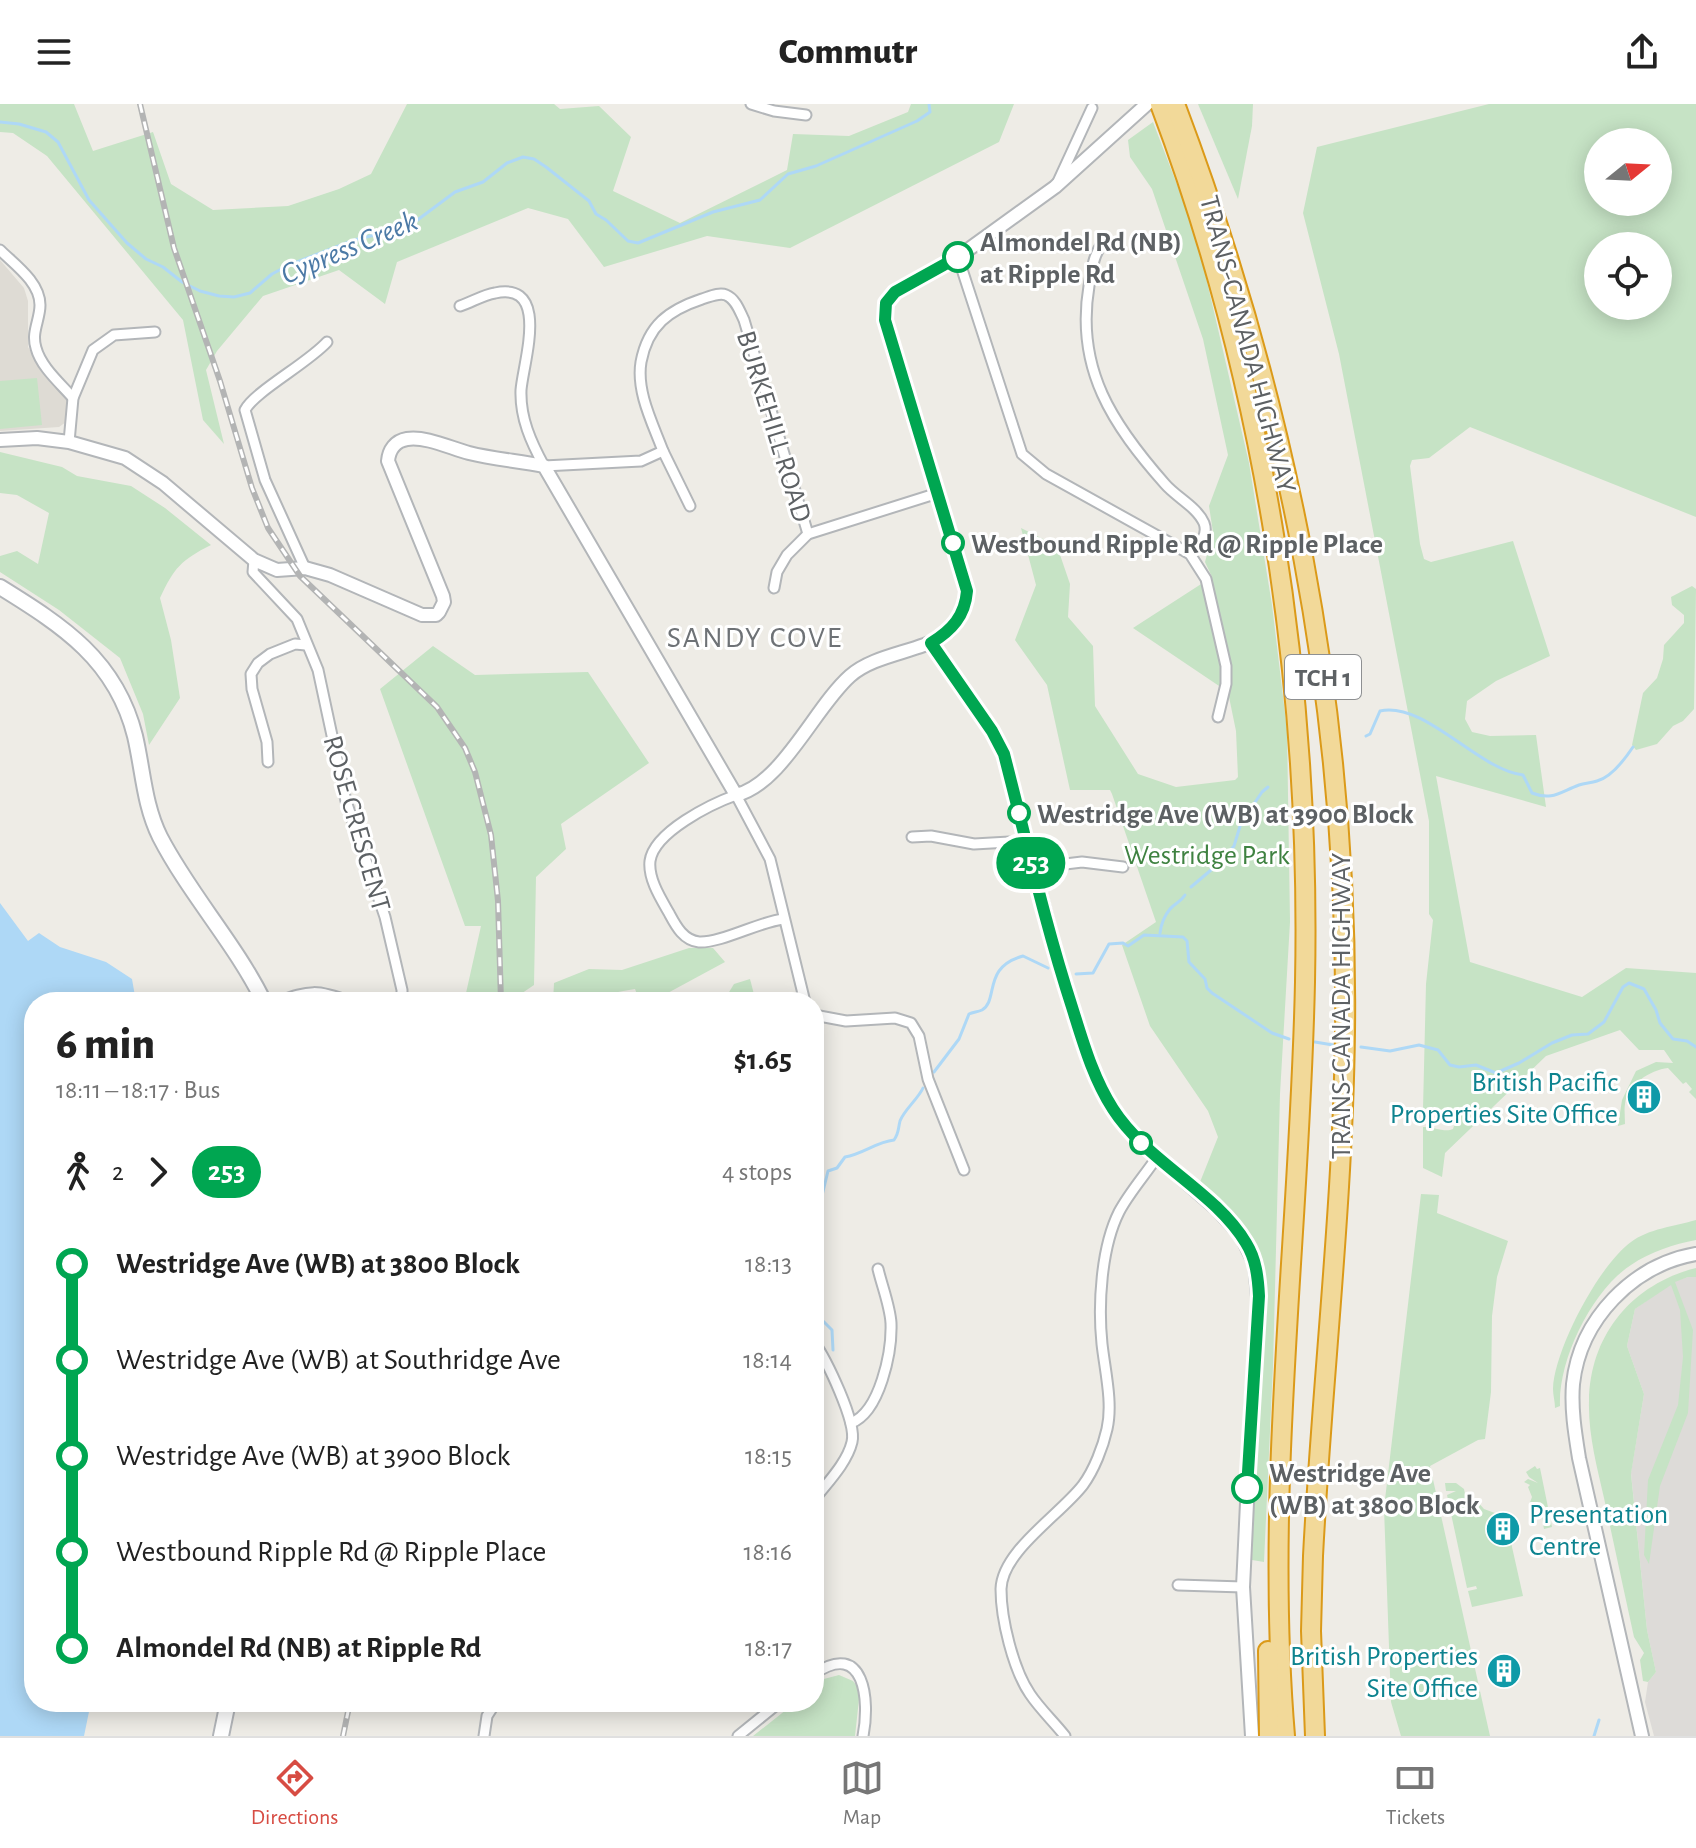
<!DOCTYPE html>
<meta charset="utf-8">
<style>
:root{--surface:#fff;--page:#f2f2f2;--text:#222;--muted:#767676;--line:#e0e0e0;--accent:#d74c43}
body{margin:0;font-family:"Alegreya Sans",sans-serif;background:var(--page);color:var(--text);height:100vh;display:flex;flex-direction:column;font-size:30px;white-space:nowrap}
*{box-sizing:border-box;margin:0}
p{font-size:26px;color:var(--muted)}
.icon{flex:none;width:44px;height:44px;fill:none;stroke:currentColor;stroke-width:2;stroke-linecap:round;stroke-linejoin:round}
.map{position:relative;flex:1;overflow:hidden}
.sheet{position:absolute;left:24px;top:888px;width:800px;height:720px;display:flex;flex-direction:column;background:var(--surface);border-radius:32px;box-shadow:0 4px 20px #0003}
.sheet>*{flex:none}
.badge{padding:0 16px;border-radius:26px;font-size:28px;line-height:52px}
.needle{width:52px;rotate:72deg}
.controls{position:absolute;left:1584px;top:24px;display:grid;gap:16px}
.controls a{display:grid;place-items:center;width:88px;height:88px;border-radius:50%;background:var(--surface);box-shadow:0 4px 20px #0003;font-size:40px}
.map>.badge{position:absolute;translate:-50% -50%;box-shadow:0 0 0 4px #fff}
.legs{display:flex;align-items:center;gap:12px;height:88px;padding:0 32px;font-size:26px}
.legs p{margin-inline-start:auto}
.head{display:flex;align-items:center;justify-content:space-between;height:136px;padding:0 32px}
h1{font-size:44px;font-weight:800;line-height:60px}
ul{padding:0 32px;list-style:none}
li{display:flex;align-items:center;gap:28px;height:96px;font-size:30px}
li i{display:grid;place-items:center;width:12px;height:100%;margin:0 10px;background:currentColor}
li i::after{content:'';width:20px;height:20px;margin:-10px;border:6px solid;border-radius:50%;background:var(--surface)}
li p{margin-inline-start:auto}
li:first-child i{background:linear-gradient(#0000 50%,currentColor 0)}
li:last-child i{background:linear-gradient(currentColor 50%,#0000 0)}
header{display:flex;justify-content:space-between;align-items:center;height:104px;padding:0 32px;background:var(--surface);font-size:36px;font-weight:800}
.tab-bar{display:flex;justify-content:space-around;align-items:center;height:112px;border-top:2px solid var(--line);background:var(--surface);font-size:22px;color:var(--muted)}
.tab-bar a{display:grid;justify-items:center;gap:4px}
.tab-bar .current{color:var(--accent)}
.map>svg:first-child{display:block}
.industrial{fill:#dddbd8}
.education{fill:#dedbd4}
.green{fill:#c6e3c5;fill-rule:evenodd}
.water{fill:#aed8f6}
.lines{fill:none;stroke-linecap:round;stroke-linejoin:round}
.stream{stroke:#aed8f6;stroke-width:3}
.minor-casing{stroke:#b3b6b9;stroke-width:13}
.tertiary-casing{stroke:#b3b6b9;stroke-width:16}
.secondary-casing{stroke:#b2b5b9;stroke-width:18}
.motorway-casing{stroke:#db9a19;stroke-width:22}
.minor{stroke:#fff;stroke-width:9}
.tertiary{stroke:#fff;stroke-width:12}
.secondary{stroke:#fff;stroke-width:14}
.motorway{stroke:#f2d999;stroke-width:18}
.rail-casing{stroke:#b3b4b4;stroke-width:6}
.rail{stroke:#fff;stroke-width:3;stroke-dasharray:9;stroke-linecap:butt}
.line-1-casing{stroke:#fff;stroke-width:18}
.line-1{stroke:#00a651;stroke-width:12}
.stop-1-dot{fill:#fff;stroke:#00a651;stroke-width:4}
.labels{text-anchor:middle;stroke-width:6;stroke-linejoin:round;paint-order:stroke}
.shield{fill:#fff;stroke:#8e9092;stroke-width:2}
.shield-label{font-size:26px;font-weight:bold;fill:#5d6164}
.stop-label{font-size:28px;font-weight:bold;fill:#5d6164;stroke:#fff;text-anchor:start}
.street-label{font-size:28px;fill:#5d6164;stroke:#fff}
.park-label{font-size:28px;fill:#3f8241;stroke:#fff}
.culture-label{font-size:28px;fill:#0d838f;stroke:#fff;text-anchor:end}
.water-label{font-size:30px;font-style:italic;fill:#4c7aa6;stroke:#fff}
.neighbourhood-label{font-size:30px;letter-spacing:2px;fill:#6e7276;stroke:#fff}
</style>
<header><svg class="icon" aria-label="menu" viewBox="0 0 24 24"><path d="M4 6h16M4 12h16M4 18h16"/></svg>Commutr<svg class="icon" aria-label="share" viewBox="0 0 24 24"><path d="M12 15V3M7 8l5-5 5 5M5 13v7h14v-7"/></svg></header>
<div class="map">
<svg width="1696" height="1632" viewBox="0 0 1696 1632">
<rect width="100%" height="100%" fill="#eeece6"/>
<!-- industrial -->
<polygon class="industrial" points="1688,1173 1696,1173 1696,1632 1654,1632 1645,1598 1648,1578 1656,1568 1647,1526 1631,1369 1644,1290 1627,1242 1635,1205 1675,1177"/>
<!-- education -->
<polygon class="education" points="0,156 24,184 28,197 28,243 39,262 68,293 70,304 66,318 59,323 0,327"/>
<!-- green -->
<g class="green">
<polygon points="0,0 74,0 93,47 153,28 171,80 213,106 288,102 339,85 371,70 407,0 554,0 560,5 599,2 631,33 613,87 680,119 787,66 793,30 849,32 908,8 911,0 1014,0 999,38 790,144 707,132 604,163 568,115 528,104 397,158 385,200 339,166 263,192 217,247 206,266 224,340 203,316 183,216 47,52 13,29 0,28"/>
<polygon points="1198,0 1253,0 1252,22 1238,95"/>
<path d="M 1489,0 L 1696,0 L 1696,413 L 1470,323 L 1429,354 L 1412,356 L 1410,362 L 1420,440 L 1424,455 L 1431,458 L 1513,437 L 1550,552 L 1496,577 L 1467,597 L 1465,615 L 1472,628 L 1490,632 L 1536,631 L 1546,703 L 1436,672 L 1470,858 L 1582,893 L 1626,864 L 1696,869 L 1696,995 L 1689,988 L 1692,985 L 1686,978 L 1683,980 L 1668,964 C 1650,966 1627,981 1625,1000 C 1624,1006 1625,1013 1625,1020 L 1618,1022 L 1622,996 L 1636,967 L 1656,958 L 1673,959 L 1664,946 L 1639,946 L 1620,926 L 1546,952 L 1445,1049 L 1442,1073 L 1423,1064 L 1423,1023 C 1433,1022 1444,1029 1453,1025 L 1454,1022 C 1448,1007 1438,1007 1423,1005 L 1426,880 L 1433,816 L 1429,810 L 1429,717 L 1339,250 L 1303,109 L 1317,43 ZM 1598,38 L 1658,38 L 1658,98 L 1598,98 ZM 1598,142 L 1658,142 L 1658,202 L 1598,202 Z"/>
<polygon points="1153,18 1196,130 1249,359 1272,501 1287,626 1290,818 1280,990 1273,1262 1264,1458 1252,1456 1262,1187 1256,1156 1198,1083 1218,1033 1208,1007 1150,922 1122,841 1156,818 1112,690 1110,686 1070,686 1047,581 1015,536 1036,481 1021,424 1057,442 1070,480 1068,513 1093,542 1095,602 1138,670 1176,683 1235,676 1238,673 1236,627 1228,588 1133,524 1212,473 1205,458 1213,428 1209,402 1228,351 1203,235 1152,85 1130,53 1128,36"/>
<polygon points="37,274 42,321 0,325 0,277"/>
<path d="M 0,348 L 62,363 L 77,372 L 131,382 L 165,404 L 211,441 C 181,456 174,464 160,494 L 171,536 L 180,594 L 149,641 L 143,610 L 120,554 L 59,506 L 0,468 L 0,452 L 17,447 L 38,460 L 49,409 L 17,391 L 0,389 Z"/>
<polygon points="1692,482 1696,485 1694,605 1683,617 1673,622 1657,640 1636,646 1632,641 1643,589 1657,574 1663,555 1664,541 1684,519 1684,511 1672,501 1671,493"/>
<polygon points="433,542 475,571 588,568 649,659 561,720 566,745 536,773 534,881 509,898 464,898 481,822 465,822 380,585"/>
<path d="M 689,844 L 713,844 L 725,858 L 664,891 L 662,898 L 640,898 L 635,885 C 607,889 581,898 553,898 L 554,879 L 589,865 L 622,866 Z"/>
<polygon points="750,875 756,898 723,898 734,880"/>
<polygon points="1421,1090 1439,1091 1437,1109 1508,1137 1497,1173 1492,1212 1491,1288 1485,1335 1478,1336 1430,1362 1490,1632 1401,1632 1391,1598 1384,1404"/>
<path d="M 1696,1116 L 1696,1136 C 1674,1140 1650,1148 1631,1161 C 1592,1186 1558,1256 1560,1302 L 1555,1304 C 1555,1298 1553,1291 1553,1285 C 1554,1246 1599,1161 1631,1138 C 1648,1125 1675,1122 1696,1116 Z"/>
<path d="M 1696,1164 L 1696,1173 L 1688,1173 L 1675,1178 L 1693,1226 L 1688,1309 L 1660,1382 L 1649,1460 L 1644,1451 L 1648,1376 L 1678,1301 L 1683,1253 L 1680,1206 L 1671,1181 L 1635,1205 L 1627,1242 L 1644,1290 L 1631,1370 L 1647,1526 L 1656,1568 L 1648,1578 L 1643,1577 L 1640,1556 L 1644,1549 L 1634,1533 C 1624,1487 1614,1441 1604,1394 C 1597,1363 1588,1330 1589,1297 C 1590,1231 1632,1180 1696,1164 Z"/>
<polygon points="1535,1362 1537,1365 1540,1364 1552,1423 1544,1425 1540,1404 1531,1405 1529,1401 1532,1393 1528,1383 1530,1381 1524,1378 1528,1375 1538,1379 1529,1373 1526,1368"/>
<polygon points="1445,1379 1456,1379 1464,1385 1465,1390 1475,1395 1484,1405 1503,1412 1505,1416 1494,1419 1498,1436 1510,1434 1523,1492 1472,1503 1468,1487 1477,1485 1476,1482 1467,1484 1447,1391 1456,1387 1446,1387"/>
<polygon points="839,1571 853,1577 860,1586 855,1632 753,1632 796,1598 814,1598 814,1581 820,1576"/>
</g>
<!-- water -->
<polygon class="water" points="0,799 28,837 39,829 60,843 106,858 132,875 136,898 34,898 34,1598 91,1598 84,1632 0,1632"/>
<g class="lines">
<!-- stream -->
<g class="stream">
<polyline points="0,18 19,20 46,28 58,38 89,96 127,139 146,155 163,163 182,178 200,187 219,192 234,193 250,189 272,170 289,161 354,136 408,123 455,88 483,78 507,59 523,53 534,55 546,63 589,97 596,110 606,116 628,137 638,139 713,108 760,96 788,70 816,62 917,17 930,8 929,0"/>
<path d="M 1366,632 L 1370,630 L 1380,607 C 1425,597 1478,666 1523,671 L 1532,689 C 1552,697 1560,688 1579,681 C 1585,679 1591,679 1597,677 C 1612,673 1625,655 1633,643"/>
<polyline points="1191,783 1224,755 1234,742 1241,719 1262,688 1268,683"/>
<path d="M 1160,829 C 1161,821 1165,811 1170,805 C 1175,799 1180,799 1185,791"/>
<polyline points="1076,870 1093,869 1109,840 1123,839 1128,842 1144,831 1183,833 1187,837 1189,858 1205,875 1207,884 1212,889 1272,929 1289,935"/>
<polyline points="1315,938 1339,942"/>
<polyline points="1361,943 1390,947 1419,941 1438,946 1450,961 1459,963 1476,961 1496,969 1519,959 1552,939 1572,931 1588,930 1604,918 1623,883 1629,879 1644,885 1656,906 1660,919 1673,935 1687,937 1696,943"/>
<path d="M 934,968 L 959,935 L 969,910 C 973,908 978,908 982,906 C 999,896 982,863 1023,852 L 1048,864"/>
<path d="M 814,1143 L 822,1120 L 818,1108 L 828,1067 L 837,1064 L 845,1053 C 863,1050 876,1038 894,1036 C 899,1029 898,1025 900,1017 C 904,1006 918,995 923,984"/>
<polyline points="814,1208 832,1226 833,1246"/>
<polyline points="1594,1632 1599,1616"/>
</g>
<!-- minor casing -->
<g class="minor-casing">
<g id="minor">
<polyline points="751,0 774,7 806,11"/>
<polyline points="1057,80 1092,4"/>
<path d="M 1104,137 C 1093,151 1092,165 1089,182 C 1075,265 1113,321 1165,380 C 1176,393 1197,403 1204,419 C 1209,432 1198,442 1190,450"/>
<path d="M 0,146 C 14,160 40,178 40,201 C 40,216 31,228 36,244 C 41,263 60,279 73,294"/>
<polyline points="958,153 1022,350 1046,370 1190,450 1206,475 1226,562 1226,580 1218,613"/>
<path d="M 460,202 C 472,198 483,191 495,189 C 551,177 523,259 521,286 C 520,314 531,338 544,362 L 641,357 L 663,347 C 653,320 636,288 641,258 C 648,221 669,206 702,195 C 709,193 719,188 726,191 C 736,195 740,208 744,216 L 808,430"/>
<polyline points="69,338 73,294 93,246 114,231 155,228"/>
<polyline points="663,347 690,402"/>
<polyline points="254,456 253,468 297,515 318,566 346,697 385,813 402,886 402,898"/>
<path d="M 305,464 L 265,376 L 245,306 C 254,288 308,259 327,238"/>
<polyline points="774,484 777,468 787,451 808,430 938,389"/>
<polyline points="268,658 267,638 252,585 251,570 258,559 270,550 295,540 306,541"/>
<polyline points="912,733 931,732 974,740 1025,737"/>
<polyline points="1032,764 1082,758 1123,763"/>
<path d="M 783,815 C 759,818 721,839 699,838 C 683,836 676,822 669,809 C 661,795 648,775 650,757 C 654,728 711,700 736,691 L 770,755 L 805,898"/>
<path d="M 277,898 C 311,886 316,885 351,898"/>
<polyline points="814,911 846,917 895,914 911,919 919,932 928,975 964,1066"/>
<path d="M 814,1238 C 826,1255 857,1318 852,1338 C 847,1359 827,1379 814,1396"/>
<path d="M 851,1319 C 880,1308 892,1248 891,1219 C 890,1202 882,1182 878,1165"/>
<polyline points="1178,1481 1243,1483"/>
<path d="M 814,1570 C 865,1535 870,1597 863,1632"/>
<polyline points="484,1632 487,1612 496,1598"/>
<polyline points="738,1632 780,1598"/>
<path d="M 1065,1632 C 1054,1618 1040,1605 1030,1590 C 1013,1565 1001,1515 1001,1485 C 1002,1447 1061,1410 1083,1381 C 1094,1366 1103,1343 1107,1325 C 1113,1299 1105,1267 1102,1240 C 1098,1201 1101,1144 1119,1108 C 1129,1089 1145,1071 1157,1053"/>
</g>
</g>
<!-- tertiary casing -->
<g class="tertiary-casing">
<g id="tertiary">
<path d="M 0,336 L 37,334 L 69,338 L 125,354 L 163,379 L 254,456 L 277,466 L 305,464 L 330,471 L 422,511 L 436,511 L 439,508 L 444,498 L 443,492 L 388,357 C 389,346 395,337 407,335 C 426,332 450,344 469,349 C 493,355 519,357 544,362 L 736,691 C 782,680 815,603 850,572 C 869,555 900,550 924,541 C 949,533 965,513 967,487 L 885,216 L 886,199 L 895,188 L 958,153 L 1055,83 L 1147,0"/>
<polyline points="931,539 992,627 1004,650 1057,855 1089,957 1101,985 1124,1021 1140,1038 1217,1105 1241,1131 1255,1160 1259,1203 1252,1294 1243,1483 1252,1632"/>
<path d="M 1642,1632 L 1579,1354 C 1575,1329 1571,1305 1573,1280 C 1580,1215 1633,1161 1696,1150"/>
</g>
</g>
<!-- secondary casing -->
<g class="secondary-casing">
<g id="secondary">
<path d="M 0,483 C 63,522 116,556 135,632 C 143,666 144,701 160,733 C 190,791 235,839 264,898"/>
<polyline points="221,1632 228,1598"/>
</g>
</g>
<!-- motorway casing -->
<g class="motorway-casing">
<g id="motorway">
<path d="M 1160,0 C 1265,278 1311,581 1305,878 C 1300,1129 1264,1381 1285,1632"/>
<path d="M 1175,0 C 1287,296 1349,609 1345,927 C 1343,1102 1322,1277 1313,1452 L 1311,1527 L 1315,1632"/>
<polyline points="1268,1547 1269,1632"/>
</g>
</g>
<!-- minor -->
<use href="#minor" class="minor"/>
<!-- tertiary -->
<use href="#tertiary" class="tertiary"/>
<!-- secondary -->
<use href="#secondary" class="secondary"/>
<!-- motorway -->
<use href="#motorway" class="motorway"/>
<!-- rail casing -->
<g class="rail-casing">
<g id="rail">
<polyline points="140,0 174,144 220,277 252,384 268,424 300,472 437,603 465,644 475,668 491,731 498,797 501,898"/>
<polyline points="343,1632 350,1598"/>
</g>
</g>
<!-- rail -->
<use href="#rail" class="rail"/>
</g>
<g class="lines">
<!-- line-1 casing -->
<g class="line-1-casing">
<path id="line-1" d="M 958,153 L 895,188 L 886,199 L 885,216 L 967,487 C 965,512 952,526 931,539 L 992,627 L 1004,650 C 1026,735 1045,820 1072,903 C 1083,938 1093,974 1113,1005 C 1147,1058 1215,1087 1246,1139 C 1256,1155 1258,1173 1259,1192 L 1247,1384"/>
</g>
<!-- line-1 -->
<use href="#line-1" class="line-1"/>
</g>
<!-- icons -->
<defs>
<g id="building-disc" transform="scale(1.8)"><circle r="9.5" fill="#0f9aa8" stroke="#fff"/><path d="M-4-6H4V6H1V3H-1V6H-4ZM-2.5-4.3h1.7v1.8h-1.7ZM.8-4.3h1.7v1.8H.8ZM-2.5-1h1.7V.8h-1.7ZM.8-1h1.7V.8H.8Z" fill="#fff"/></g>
</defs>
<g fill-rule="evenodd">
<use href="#building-disc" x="1644" y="993"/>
<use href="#building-disc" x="1503" y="1425"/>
<use href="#building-disc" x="1504" y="1567"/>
</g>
<!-- markers -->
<g class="stop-1-dot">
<circle cx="958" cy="153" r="14"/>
<circle cx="953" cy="439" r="10"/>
<circle cx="1019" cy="709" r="10"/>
<circle cx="1141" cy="1039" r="10"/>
<circle cx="1247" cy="1384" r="14"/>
</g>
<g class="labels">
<!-- shield labels -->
<rect class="shield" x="1285" y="551" width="76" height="44" rx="6"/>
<g class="shield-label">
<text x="1323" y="582">TCH 1</text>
</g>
<!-- stop labels -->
<g class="stop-label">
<text x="980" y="147">Almondel Rd (NB)<tspan x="980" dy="32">at Ripple Rd</tspan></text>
<text x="971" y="449">Westbound Ripple Rd @ Ripple Place</text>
<text x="1037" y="719">Westridge Ave (WB) at 3900 Block</text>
<text x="1269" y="1378">Westridge Ave<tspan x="1269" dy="32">(WB) at 3800 Block</tspan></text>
</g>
<!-- street labels -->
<g class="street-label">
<text transform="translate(1249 240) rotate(75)" y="10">TRANS-CANADA HIGHWAY</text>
<text transform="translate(775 322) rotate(73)" y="10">BURKEHILL ROAD</text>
<text transform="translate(358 719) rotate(74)" y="10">ROSE CRESCENT</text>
<text transform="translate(1340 902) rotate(-90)" y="10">TRANS-CANADA HIGHWAY</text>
</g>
<!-- park labels -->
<g class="park-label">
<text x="1207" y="760">Westridge Park</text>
</g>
<!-- culture labels -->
<g class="culture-label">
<text x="1618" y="987">British Pacific<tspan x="1618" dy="32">Properties Site Office</tspan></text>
<text x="1529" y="1419" text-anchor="start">Presentation<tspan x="1529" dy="32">Centre</tspan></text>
<text x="1478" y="1561">British Properties<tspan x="1478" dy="32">Site Office</tspan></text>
</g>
<!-- water labels -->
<g class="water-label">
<text transform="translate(349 143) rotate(-23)" y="10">Cypress Creek</text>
</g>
<!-- neighbourhood labels -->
<g class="neighbourhood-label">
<text x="755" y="543">SANDY COVE</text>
</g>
</g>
</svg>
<div class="controls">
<a><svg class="needle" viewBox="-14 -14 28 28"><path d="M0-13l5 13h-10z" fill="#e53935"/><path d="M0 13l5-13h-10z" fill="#767676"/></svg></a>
<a><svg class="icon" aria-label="locate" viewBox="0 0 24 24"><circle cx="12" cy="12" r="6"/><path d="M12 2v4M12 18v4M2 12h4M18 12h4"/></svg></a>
</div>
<b class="badge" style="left:1031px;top:759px;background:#00a651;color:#fff">253</b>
<section class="sheet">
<div class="head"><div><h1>6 min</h1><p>18:11 – 18:17 · Bus</p></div><b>$1.65</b></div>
<div class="legs"><svg class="icon" aria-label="walk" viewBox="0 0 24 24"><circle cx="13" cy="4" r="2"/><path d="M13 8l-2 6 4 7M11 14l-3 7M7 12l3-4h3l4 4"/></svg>2<svg class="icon" aria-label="forward" viewBox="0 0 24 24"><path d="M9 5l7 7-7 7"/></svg><b class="badge" style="background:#00a651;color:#fff">253</b><p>4 stops</p></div>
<ul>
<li><i style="color:#00a651"></i><b>Westridge Ave (WB) at 3800 Block</b><p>18:13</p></li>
<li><i style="color:#00a651"></i><span>Westridge Ave (WB) at Southridge Ave</span><p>18:14</p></li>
<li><i style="color:#00a651"></i><span>Westridge Ave (WB) at 3900 Block</span><p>18:15</p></li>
<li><i style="color:#00a651"></i><span>Westbound Ripple Rd @ Ripple Place</span><p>18:16</p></li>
<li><i style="color:#00a651"></i><b>Almondel Rd (NB) at Ripple Rd</b><p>18:17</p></li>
</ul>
</section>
</div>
<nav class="tab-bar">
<a class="current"><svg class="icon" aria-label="directions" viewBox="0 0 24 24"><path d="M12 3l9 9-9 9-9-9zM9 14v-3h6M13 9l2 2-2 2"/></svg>Directions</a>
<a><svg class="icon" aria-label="map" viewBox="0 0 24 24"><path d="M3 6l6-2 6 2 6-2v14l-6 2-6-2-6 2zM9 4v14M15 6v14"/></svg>Map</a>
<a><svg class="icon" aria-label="tickets" viewBox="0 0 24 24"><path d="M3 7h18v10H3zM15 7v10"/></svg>Tickets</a>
</nav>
